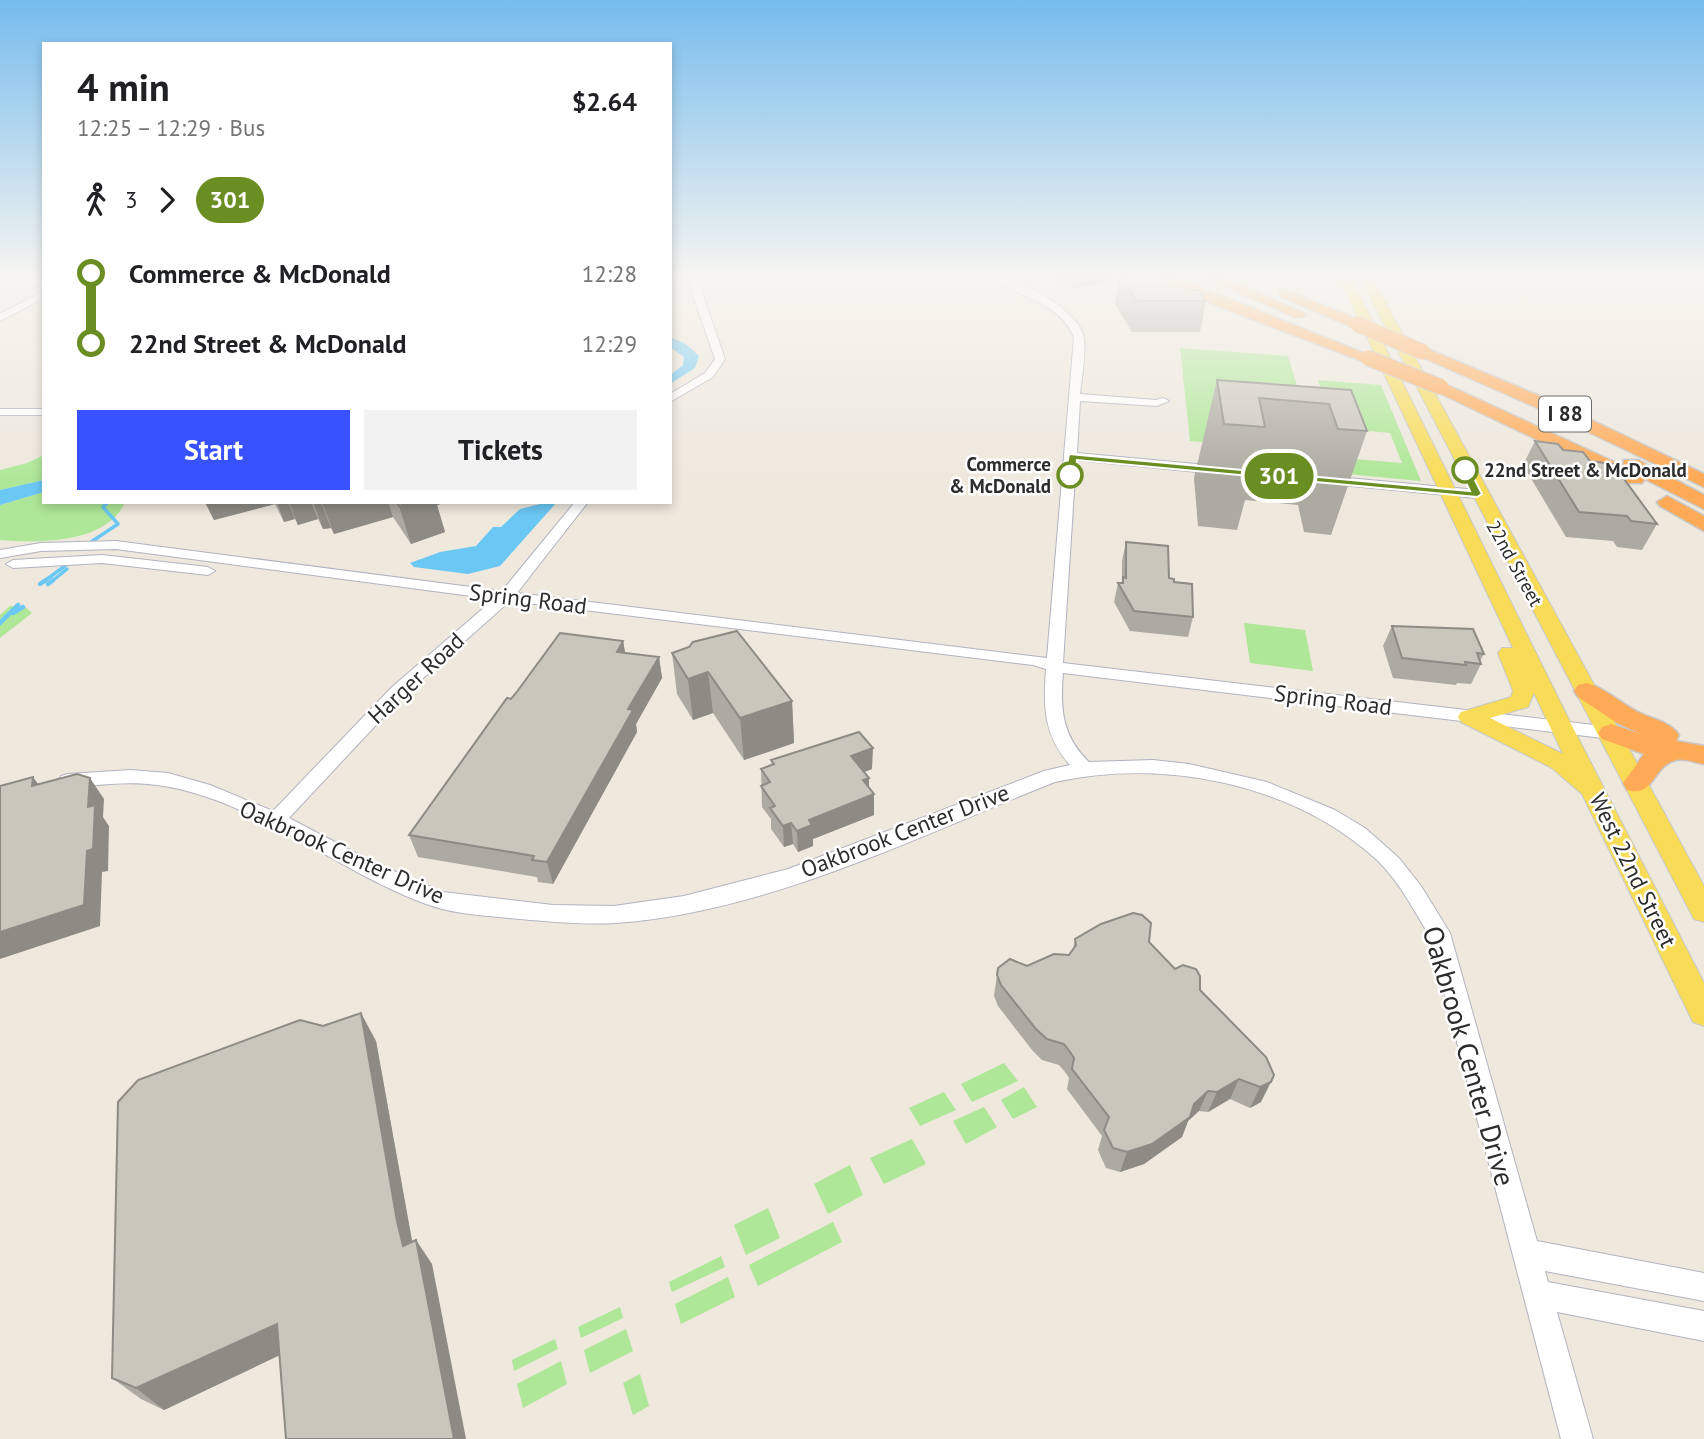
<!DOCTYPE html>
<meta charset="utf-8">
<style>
:root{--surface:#fff;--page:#f2f2f2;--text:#202124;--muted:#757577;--accent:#3952ff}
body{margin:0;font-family:"PT Sans",sans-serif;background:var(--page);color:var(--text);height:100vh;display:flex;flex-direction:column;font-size:26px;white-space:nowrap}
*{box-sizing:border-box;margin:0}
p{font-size:23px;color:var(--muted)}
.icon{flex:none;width:38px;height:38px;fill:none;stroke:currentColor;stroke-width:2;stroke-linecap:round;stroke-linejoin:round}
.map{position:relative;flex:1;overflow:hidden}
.drawer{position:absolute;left:42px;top:42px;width:630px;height:462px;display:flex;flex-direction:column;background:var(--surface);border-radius:0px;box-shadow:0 4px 10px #0003}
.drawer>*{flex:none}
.badge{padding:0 14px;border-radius:23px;font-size:24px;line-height:46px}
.map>.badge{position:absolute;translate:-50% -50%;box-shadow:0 0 0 4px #fff}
.legs{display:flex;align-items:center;gap:10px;height:77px;padding:0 35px;font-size:23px}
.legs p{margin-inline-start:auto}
.summary{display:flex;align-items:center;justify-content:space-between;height:119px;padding:0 35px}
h1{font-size:38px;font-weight:700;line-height:52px}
.primary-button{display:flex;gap:14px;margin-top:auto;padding:14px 35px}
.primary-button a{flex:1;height:80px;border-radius:0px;background:var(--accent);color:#fff;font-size:28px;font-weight:700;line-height:80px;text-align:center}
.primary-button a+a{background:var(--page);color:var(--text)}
ul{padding:0 35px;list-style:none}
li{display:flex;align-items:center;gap:24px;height:70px;font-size:26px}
li i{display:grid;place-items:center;width:10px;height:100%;margin:0 9px;background:currentColor}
li i::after{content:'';width:18px;height:18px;margin:-9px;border:5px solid;border-radius:50%;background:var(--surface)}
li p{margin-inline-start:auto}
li:first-child i{background:linear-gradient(#0000 50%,currentColor 0)}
li:last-child i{background:linear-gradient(currentColor 50%,#0000 0)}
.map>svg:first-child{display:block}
.green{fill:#aee797}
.water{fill:#6bc8f5}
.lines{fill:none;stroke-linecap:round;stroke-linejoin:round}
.stream-far1{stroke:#6bc8f5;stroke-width:3.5}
.stream{stroke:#6bc8f5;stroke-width:4.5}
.minor-casing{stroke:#b1b3c0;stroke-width:2}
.major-casing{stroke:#c8c8c8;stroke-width:2}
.highway-casing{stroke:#c8c8c8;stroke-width:3}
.minor{fill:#fff;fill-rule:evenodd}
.major{fill:#f8dc58;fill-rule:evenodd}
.highway{fill:#ffaa57;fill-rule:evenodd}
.highway-bridge-casing{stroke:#c8c8c8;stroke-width:17;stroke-linecap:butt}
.highway-bridge{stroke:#ffaa57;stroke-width:15}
.wall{fill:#adaaa2}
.shaded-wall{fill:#8d8b84}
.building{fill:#c9c6bc;stroke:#8d8b84;stroke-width:2}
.line-1{fill:#6b8e23;stroke:#fff;stroke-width:2}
.stop-1-dot{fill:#fff;stroke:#6b8e23;stroke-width:3.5}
.labels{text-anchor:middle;stroke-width:5;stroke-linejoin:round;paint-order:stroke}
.far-stop-label{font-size:19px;font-weight:bold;fill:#2c2c2c;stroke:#fff;text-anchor:end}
.far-street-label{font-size:19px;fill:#2c2c2c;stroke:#fff}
.shield{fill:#fff;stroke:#6b6b6b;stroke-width:2}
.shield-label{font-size:21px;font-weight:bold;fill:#2c2c2c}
.street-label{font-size:23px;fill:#2c2c2c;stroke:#fff}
.near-street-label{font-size:28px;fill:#2c2c2c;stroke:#fff}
</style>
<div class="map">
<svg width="1704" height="1439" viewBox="0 0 1704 1439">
<rect width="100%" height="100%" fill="#eee8dd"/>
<!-- green -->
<g class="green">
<polygon points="1180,348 1288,356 1317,452 1190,441"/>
<polygon points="1318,380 1381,385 1421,481 1347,474 1342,458 1402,463 1390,433 1333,428"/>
<polygon points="44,455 44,480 0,490 0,470 27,463"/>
<path d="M 44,492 L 44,502 L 125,502 C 107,544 38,543 0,540 L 0,505 Z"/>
<polygon points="10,606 24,606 32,613 0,638 0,615"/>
<polygon points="1244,623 1305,630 1313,671 1250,663"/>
<polygon points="1004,1063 1018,1081 972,1102 961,1084"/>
<polygon points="1024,1087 1037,1107 1013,1119 1001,1100"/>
<polygon points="944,1092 956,1110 920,1126 909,1108"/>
<polygon points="984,1107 997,1127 966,1144 953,1121"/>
<polygon points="912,1139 926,1164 884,1184 870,1158"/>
<polygon points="850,1165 863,1195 828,1214 814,1184"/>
<polygon points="768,1208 780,1238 746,1255 734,1225"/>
<polygon points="833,1222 842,1242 758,1286 749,1265"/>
<polygon points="721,1256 725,1267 672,1292 669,1282"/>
<polygon points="728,1277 735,1297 681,1324 675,1304"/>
<polygon points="620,1307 623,1318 581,1338 578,1327"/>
<polygon points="626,1329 633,1351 590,1373 584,1350"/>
<polygon points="555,1339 558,1349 514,1371 512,1360"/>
<polygon points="561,1361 567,1384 523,1408 517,1384"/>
<polygon points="640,1374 649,1406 633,1415 623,1383"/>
</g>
<!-- water -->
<g class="water">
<polygon points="670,337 686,344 699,356 695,368 670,384 670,375 683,365 684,357 670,347"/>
<polygon points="44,480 44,492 0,505 0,490"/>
<polygon points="548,502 557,502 500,566 468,574 414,567 410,563 440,552 476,546 493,527 501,527 520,509"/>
</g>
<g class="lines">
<!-- stream-far1 -->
<g class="stream-far1">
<polyline points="91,542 118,524 103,507 108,502"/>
<polyline points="43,582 65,566"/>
<polyline points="51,582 67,569"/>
</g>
<!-- stream -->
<g class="stream">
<polyline points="40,584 46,580"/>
<polyline points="48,584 53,580"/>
<polyline points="13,613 23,607"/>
<polyline points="0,623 18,605"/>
</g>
<!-- minor casing -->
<g class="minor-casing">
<g id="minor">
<polygon points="0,278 44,279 44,285 0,281"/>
<polygon points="687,278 697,278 725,359 713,377 670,402 670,394 705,373 715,359"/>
<path d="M 992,278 C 1018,277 1081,310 1084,339 C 1086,356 1082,376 1080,394 L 1156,400 L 1163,398 L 1169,401 L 1157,406 L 1080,401 L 1077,453 L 1218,466 L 1224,470 L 1218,474 L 1076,460 L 1063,663 L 1611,727 L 1620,733 L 1611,739 L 1063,673 C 1060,709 1062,736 1089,762 L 1153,760 L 1189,764 L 1267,782 L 1335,810 L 1365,828 L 1399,858 L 1421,886 L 1450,933 L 1537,1241 L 1704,1273 L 1704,1301 L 1545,1271 L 1548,1282 L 1704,1311 L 1704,1341 L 1557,1312 L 1593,1439 L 1561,1439 L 1429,935 C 1413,909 1399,881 1377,860 C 1293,783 1164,758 1055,782 C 916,837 765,913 615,923 C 579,925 544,921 509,918 C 481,915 453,914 426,904 C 336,871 253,798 157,785 C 128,781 98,785 68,788 L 61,786 L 59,781 L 61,776 L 68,774 L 131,770 L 168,773 L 210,785 L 273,811 L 392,687 L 494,599 L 116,549 L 41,551 L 0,558 L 0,550 L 41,543 L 116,541 L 502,591 L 575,502 L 588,502 L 517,593 L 1047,658 L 1074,337 C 1058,301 1021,299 992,278 ZM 510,601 L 1033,665 L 1046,669 C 1043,707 1044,736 1070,765 L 1044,771 L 788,869 L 684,896 L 614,906 L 553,905 L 443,892 L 375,863 L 289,818 L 404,695 Z"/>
<polygon points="44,291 44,298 0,321 0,314"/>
<rect x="0" y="409" width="44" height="6"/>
<polygon points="1326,476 1477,490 1484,494 1477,498 1321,483 1321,477"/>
<polygon points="102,555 208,567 215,571 208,575 102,563 13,568 6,564 13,560"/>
</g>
</g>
<!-- major casing -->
<g class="major-casing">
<g id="major">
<path d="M 1339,278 L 1351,278 L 1573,728 L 1704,983 L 1704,1026 L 1693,1022 L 1582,794 L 1552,768 L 1461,722 L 1458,717 L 1461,712 L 1511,697 L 1513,691 L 1498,653 L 1502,648 L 1513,648 ZM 1534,693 L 1563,754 L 1490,718 L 1528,707 Z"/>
<polygon points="1360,278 1372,278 1704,886 1704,922 1694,919"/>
</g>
</g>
<!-- highway casing -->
<g class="highway-casing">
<g id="highway">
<polygon points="1159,278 1177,278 1376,358 1368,363 1362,361 1217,306"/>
<polygon points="1207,278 1225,278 1306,314 1304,317 1294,317"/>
<polygon points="1284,289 1362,321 1364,324 1357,328 1352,327 1279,296 1279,290"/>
<polygon points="1423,347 1554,402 1704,474 1704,487 1542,410 1417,355 1417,349"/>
<polygon points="1441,382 1623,466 1624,460 1638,460 1704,495 1704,509 1645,479 1642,483 1628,483 1435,391 1433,387"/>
<polygon points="1667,496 1704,516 1704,531 1660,506 1657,502"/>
<path d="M 1587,683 C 1605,688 1619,702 1636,711 C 1649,718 1671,722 1679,735 L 1676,741 L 1704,746 L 1704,764 C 1696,763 1684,758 1676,760 C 1652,766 1655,798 1627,790 L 1623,783 L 1644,754 L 1602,739 L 1598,733 L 1602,727 L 1611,724 L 1641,734 L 1617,723 L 1578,697 L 1574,691 L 1578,685 Z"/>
</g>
</g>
<!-- minor -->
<use href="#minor" class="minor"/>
<!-- major -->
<use href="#major" class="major"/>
<!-- highway -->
<use href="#highway" class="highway"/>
<!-- highway-bridge casing -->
<g class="highway-bridge-casing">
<g id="highway-bridge">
<polyline points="1357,324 1423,352"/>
<polyline points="1368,358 1441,387"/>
</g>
</g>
<!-- highway-bridge -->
<use href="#highway-bridge" class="highway-bridge"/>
</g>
<!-- wall -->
<g class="wall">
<polygon points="1049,278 1109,278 1108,281 1074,289"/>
<polygon points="1119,278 1161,278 1167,286 1188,290 1206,301 1200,332 1132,332 1115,304"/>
<polygon points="1217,380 1351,390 1367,431 1331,535 1304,532 1298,505 1245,500 1237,530 1198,526 1194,478"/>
<polygon points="1535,441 1563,450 1590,461 1657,524 1642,550 1617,547 1613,541 1566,537 1523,465"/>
<polygon points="205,502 448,502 437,505 445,532 411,544 393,517 334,534 331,528 323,529 318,519 298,525 295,519 284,522 275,504 214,520"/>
<polygon points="1126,542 1174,582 1193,617 1188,637 1130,631 1114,602 1118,583 1122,583 1122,561"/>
<polygon points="1392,626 1484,654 1480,661 1481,664 1471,684 1457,683 1456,685 1393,678 1383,646"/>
<polygon points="623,641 625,653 659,657 662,678 636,724 637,732 553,884 538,882 537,877 418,857 409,835"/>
<polygon points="672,653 792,701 794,743 744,760 713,713 693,720 677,694"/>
<polygon points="771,760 872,769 864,772 869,788 874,794 874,815 813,839 813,846 798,852 793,844 784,847 771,829 771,819 762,807 761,769 772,765"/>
<polygon points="1075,939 1149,942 1175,969 1200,990 1266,1057 1261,1102 1250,1108 1230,1099 1208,1112 1199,1111 1188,1121 1182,1137 1144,1164 1120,1172 1106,1168 1098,1150 1102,1136 1067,1089 1069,1078 1065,1072 1059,1065 1042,1060 1032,1050 998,1006 994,996 998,968 1027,966 1069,955 1073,949"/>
<polygon points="376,1041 412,1242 432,1264 280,1355 164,1410 141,1399 112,1378"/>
</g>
<!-- shaded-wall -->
<g class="shaded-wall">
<polygon points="1075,278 1109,278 1108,281 1074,289"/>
<polygon points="205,502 275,502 275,504 214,520"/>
<polygon points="277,502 288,502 295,519 284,522"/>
<polygon points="289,502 311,502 318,519 298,525"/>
<polygon points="313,502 321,502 331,528 323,529"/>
<polygon points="322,502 388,502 393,517 334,534"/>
<polygon points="410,502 448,502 437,505 445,532 411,544 399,506"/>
<polygon points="623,641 627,663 617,652"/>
<polygon points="659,657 662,678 636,724 637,732 553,884 547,862 628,709"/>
<polygon points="708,672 713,713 693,720 688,679"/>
<polygon points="792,701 794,743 744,760 740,718"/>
<polygon points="873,748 872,769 851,777 851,756"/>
<polygon points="33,777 48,798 32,786"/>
<polygon points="90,778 104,799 103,817 109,826 108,871 102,872 100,926 0,959 0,932 87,851"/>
<polygon points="869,778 869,796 874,794 874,815 813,839 813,846 798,852 797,831 809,820 863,780"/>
<polygon points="791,823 793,844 784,847 783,826"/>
<polygon points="361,1013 376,1041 413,1246 403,1246 397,1221"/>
<polygon points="1239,1079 1230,1099 1208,1112 1217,1092"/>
<polygon points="1271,1082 1261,1102 1250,1108 1260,1087"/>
<polygon points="1208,1091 1199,1111 1188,1121 1182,1137 1144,1164 1120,1172 1127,1152 1194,1104"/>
<polygon points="416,1240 432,1264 466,1439 454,1439"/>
<polygon points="277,1324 299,1346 164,1410 136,1388"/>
</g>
<!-- building -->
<g class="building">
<polygon points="1122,278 1161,278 1167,286 1185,287 1188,290 1198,290 1206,301 1137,301"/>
<polygon points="1217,380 1351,390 1367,431 1338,429 1329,404 1259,398 1265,427 1224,424"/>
<polygon points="1535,441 1558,444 1563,450 1583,452 1590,461 1613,464 1657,524 1631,521 1627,516 1579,512"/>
<polygon points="397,502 410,502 399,506"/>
<polygon points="1126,542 1168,546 1169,578 1174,579 1174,582 1192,584 1193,617 1134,611 1118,583 1123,583 1123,577 1126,578"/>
<polygon points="1392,626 1473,629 1484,654 1477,653 1481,664 1465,662 1466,665 1402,658"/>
<polygon points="737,631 792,701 740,718 708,672 688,679 672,653 689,647 693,642"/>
<polygon points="560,633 623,641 617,652 659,657 628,709 633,710 547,862 532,860 534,856 409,835 507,698 511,699 516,693"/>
<polygon points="859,732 873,748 851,756 869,778 863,780 874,794 809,820 812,825 797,831 791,823 783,826 770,808 775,806 761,786 770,782 761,769 774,764 771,760"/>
<polygon points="77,774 90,778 88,807 95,805 93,849 87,851 84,905 0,932 0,786 33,777 32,786"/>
<polygon points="1133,913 1142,915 1151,923 1149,942 1175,969 1183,965 1196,969 1200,976 1200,990 1266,1057 1274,1075 1271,1082 1260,1087 1239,1079 1217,1092 1208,1091 1194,1104 1190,1117 1152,1144 1127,1152 1113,1148 1104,1130 1109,1117 1072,1069 1074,1058 1070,1052 1064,1044 1047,1039 1036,1029 1001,985 997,975 998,968 1010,959 1027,966 1054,954 1069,955 1076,945 1075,939 1101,924"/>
<polygon points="361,1013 397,1221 403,1246 416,1240 454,1439 286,1439 277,1324 136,1388 112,1378 118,1102 138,1080 300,1020 323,1026"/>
</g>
<!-- sky -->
<linearGradient id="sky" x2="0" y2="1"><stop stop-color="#76bced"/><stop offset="0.58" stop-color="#f7f5f0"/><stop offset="1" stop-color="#f7f5f0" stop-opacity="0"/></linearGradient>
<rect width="1704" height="479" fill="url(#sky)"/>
<!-- line-1 -->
<polygon class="line-1" points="1069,454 1470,491 1460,470 1465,467 1470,470 1482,494 1477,497 1077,460 1075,475 1070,478 1065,475"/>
<!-- markers -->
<g class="stop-1-dot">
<circle cx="1465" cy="470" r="12"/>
<circle cx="1070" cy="475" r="12"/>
</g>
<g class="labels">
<!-- far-stop labels -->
<g class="far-stop-label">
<text x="1051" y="471">Commerce<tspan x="1051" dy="22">&amp; McDonald</tspan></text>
<text x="1484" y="477" text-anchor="start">22nd Street &amp; McDonald</text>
</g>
<!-- far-street labels -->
<g class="far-street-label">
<text transform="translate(1515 563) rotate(61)" y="7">22nd Street</text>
</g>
<!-- shield labels -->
<rect class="shield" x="1539" y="396.5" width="52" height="35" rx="5"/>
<g class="shield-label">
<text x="1565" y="421">I 88</text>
</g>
<!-- street labels -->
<g class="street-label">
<text transform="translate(528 599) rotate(7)" y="8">Spring Road</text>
<text transform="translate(416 678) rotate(-43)" y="8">Harger Road</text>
<text transform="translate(1333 700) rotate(7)" y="8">Spring Road</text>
<text transform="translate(905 831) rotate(-21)" y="8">Oakbrook Center Drive</text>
<text transform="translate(342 852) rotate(24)" y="8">Oakbrook Center Drive</text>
<text transform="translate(1633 870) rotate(64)" y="8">West 22nd Street</text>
</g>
<!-- near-street labels -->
<g class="near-street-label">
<text transform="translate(1469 1056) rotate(74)" y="10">Oakbrook Center Drive</text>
</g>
</g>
</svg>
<b class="badge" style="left:1279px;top:476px;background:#6b8e23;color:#fff">301</b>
<section class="drawer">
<div class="summary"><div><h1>4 min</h1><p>12:25 – 12:29 · Bus</p></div><b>$2.64</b></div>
<div class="legs"><svg class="icon" aria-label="walk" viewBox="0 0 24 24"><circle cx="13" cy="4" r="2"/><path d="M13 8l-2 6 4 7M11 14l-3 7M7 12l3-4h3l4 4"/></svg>3<svg class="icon" aria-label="forward" viewBox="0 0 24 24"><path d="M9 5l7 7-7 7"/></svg><b class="badge" style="background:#6b8e23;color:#fff">301</b></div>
<ul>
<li><i style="color:#6b8e23"></i><b>Commerce &amp; McDonald</b><p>12:28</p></li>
<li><i style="color:#6b8e23"></i><b>22nd Street &amp; McDonald</b><p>12:29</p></li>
</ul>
<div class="primary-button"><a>Start</a><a>Tickets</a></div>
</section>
</div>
